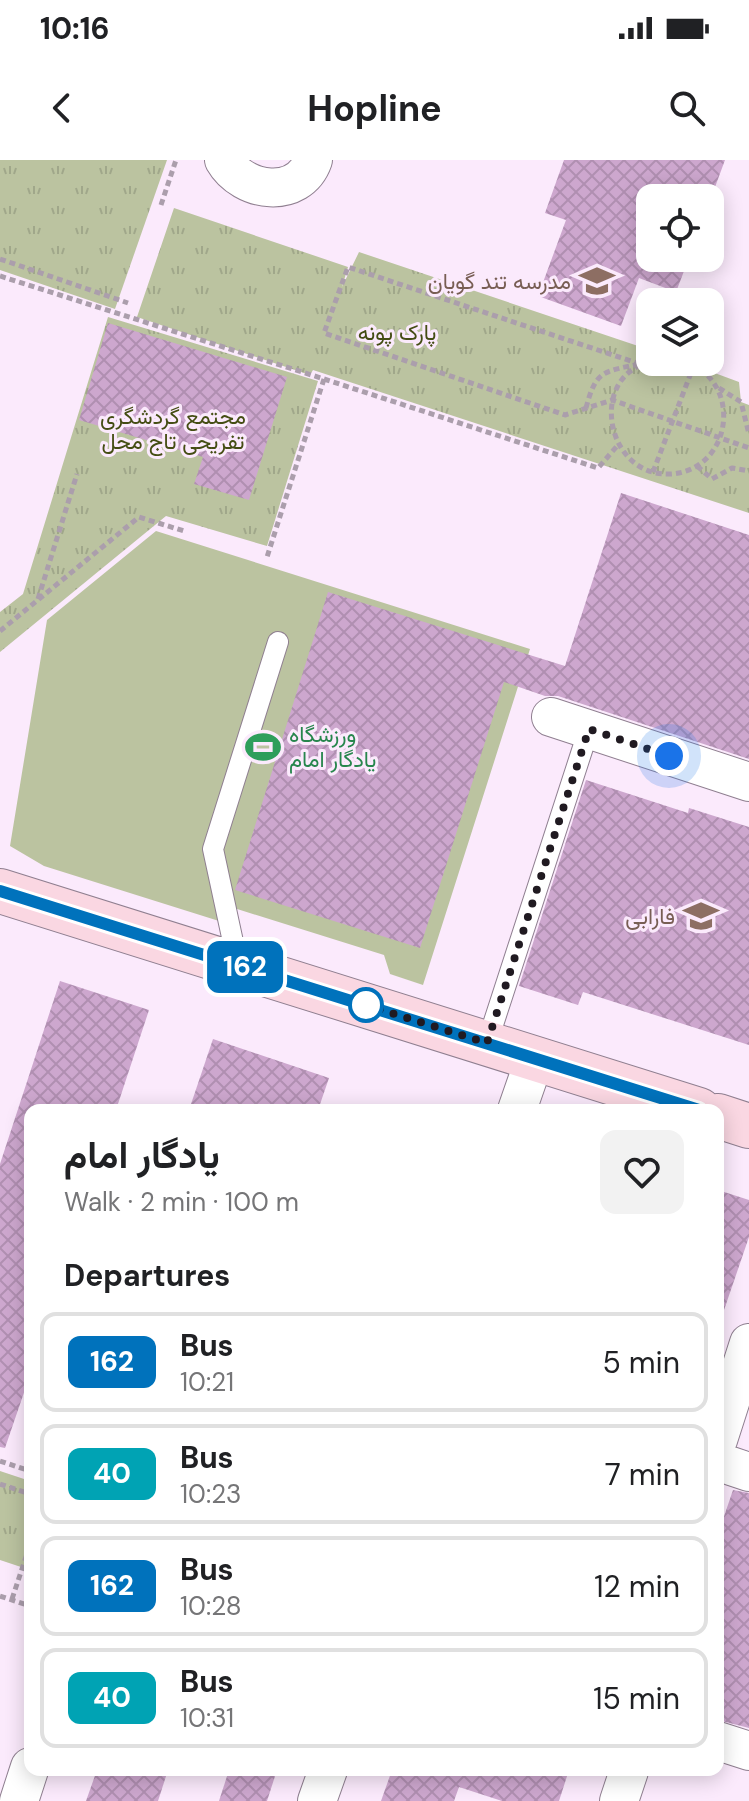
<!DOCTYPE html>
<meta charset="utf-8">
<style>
:root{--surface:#fff;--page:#f2f2f2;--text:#202124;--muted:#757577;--line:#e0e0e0}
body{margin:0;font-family:"DM Sans",Vazirmatn,sans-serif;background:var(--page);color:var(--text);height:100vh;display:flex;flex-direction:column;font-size:30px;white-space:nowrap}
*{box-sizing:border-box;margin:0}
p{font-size:26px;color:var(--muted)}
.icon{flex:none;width:44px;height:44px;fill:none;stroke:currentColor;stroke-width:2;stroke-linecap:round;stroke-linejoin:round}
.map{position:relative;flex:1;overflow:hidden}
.sheet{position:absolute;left:24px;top:944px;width:700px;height:672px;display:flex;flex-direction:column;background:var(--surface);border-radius:16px;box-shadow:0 4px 20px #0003}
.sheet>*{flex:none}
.badge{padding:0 16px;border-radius:12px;font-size:28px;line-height:52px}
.controls{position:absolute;left:636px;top:24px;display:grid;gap:16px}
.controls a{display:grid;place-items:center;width:88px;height:88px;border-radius:16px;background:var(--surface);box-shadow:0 4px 20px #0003;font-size:40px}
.you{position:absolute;width:40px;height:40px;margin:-20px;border:6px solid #fff;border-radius:50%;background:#1a73e8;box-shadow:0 0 0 12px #1a73e833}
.map>.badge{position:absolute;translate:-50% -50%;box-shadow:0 0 0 4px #fff}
h2{padding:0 40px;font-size:30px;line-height:72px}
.round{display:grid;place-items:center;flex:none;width:84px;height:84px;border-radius:16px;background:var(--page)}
.head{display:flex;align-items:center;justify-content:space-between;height:136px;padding:0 40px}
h1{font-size:38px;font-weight:700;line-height:60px}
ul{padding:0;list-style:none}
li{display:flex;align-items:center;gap:24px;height:100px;margin:0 16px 12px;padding:0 24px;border:4px solid var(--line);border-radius:16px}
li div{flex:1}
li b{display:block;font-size:30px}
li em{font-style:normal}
li .badge{min-width:88px;font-weight:700;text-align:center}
.status{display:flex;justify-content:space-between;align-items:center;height:56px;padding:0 40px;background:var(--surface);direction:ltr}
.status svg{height:22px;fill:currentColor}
header{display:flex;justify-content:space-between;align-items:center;height:104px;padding:0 40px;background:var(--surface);font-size:36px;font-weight:700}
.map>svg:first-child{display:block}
.park{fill:url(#park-tufts)}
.garden{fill:#bbc3a0}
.building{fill:url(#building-cross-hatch)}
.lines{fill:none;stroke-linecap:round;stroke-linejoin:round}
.lane-casing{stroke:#8f7f90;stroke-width:22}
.street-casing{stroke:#8f7f90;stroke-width:40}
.secondary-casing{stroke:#8f7f90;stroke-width:46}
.path{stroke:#ab9eac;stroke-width:5;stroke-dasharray:6 4;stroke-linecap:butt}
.lane{stroke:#fff;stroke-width:20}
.street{stroke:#fff;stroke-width:38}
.secondary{stroke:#fad7e2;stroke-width:44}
.line-casing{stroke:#fff;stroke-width:18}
.line{stroke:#0072bc;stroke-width:12}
.walk{stroke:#201a21;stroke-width:8;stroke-dasharray:0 14.4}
.stop-dot{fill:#fff;stroke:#0072bc;stroke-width:4}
.labels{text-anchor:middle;stroke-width:6;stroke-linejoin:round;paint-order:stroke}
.education-label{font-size:22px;fill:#785e54;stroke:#fbeafc;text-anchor:end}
.park-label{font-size:22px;fill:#444d13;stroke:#fbeafc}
.leisure-label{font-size:22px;fill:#27864d;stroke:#fbeafc;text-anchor:start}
</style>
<div class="status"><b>10:16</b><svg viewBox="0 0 49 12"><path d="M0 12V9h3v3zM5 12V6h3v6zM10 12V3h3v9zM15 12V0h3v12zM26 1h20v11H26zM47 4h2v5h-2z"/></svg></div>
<header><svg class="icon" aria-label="back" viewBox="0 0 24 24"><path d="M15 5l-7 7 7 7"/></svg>Hopline<svg class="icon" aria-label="search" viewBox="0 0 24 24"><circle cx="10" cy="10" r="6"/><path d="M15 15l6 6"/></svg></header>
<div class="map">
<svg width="749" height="1641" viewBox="0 0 749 1641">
<defs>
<pattern id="park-tufts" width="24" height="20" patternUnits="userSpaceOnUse" patternTransform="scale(2)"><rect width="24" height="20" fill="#bbc3a0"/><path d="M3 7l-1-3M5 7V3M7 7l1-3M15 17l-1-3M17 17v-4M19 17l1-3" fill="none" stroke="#a0a78a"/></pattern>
<pattern id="building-cross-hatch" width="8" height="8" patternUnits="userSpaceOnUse" patternTransform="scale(2)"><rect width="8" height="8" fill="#cda7ce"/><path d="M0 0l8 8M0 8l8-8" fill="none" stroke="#b08fb1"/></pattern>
</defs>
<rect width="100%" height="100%" fill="#fbeafc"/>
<!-- park -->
<g class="park">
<polygon points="0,0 167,0 115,149 0,110"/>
<polygon points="174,48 348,107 342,127 359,92 650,190 650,202 685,202 739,222 741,242 749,245 749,353 313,210 310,215 137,157"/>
<polygon points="108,157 318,221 267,386 166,356 0,492 0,452 23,434"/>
<polygon points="0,1311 30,1321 30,1410 0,1400"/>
</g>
<!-- garden -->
<polygon class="garden" points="156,371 530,489 423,825 390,814 384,795 234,748 219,761 44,706 10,686 47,460"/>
<!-- building -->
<g class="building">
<polygon points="564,0 725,0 711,38 650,38 650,98 689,98 676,132 639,118 621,166 538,136 566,60 545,53"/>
<polygon points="108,163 287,217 249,340 194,324 203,297 79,260"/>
<polygon points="621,333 749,375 749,599 558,536 545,536 504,522 420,788 235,730 328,432 565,506"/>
<polygon points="586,620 688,653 689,648 749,667 749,885 583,832 578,845 519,826"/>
<polygon points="60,821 149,850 116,950 30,950 30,1215 5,1288 0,1287 0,1004"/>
<polygon points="213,879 329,918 318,950 189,950"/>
<polygon points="718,1030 749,1040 749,1077 723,1153 718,1153"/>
<polygon points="733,1330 749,1333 749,1568 718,1560 718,1374"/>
<polygon points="97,1610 168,1610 158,1641 86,1641"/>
<polygon points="229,1610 277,1610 267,1641 219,1641"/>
<polygon points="392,1610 569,1610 559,1641 502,1641 459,1627 454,1641 381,1641"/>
</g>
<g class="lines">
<!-- lane casing -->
<g class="lane-casing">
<g id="lane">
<polyline points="238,805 213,689 278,482"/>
<polyline points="487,883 589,569"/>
</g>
</g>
<!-- street casing -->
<g class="street-casing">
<g id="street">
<path d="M 224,0 C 243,33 299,40 313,0"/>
<polyline points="551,557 749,622"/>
<polyline points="517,950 535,898"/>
<polyline points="718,1280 749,1183"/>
<polyline points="731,1306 749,1312"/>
<polyline points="718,1581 749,1591"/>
<polyline points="19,1641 30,1607"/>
<polyline points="317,1641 328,1610"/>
<polyline points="619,1641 629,1611"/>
</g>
</g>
<!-- secondary casing -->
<g class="secondary-casing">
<g id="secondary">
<polyline points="0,731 699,950"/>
<polyline points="718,956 749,966"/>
</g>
</g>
<!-- path -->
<g class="path">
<polyline points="161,45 176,0"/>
<polyline points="0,99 128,143"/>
<polyline points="0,116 324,219 267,397"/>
<path d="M 650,202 C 587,217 606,318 671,314 C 733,310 744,220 684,202"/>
<polyline points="640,204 348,107 324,173 565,255 612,240 749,288"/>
<polyline points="324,219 598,308 618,285"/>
<polyline points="719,228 741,242 749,274"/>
<path d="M 586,248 C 596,210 603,212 639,204"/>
<polyline points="697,306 712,319 732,308 749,311"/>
<polyline points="653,312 694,205"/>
<polyline points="38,439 77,314"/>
<polyline points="0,471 139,357 184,371"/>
<polyline points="0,1301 30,1311"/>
<polyline points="0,1324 30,1334"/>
<polyline points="0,1436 30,1446"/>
<polyline points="12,1439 30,1385"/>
</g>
<!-- lane -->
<use href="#lane" class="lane"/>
<!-- street -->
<use href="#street" class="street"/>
<!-- secondary -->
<use href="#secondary" class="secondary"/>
</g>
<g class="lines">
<!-- line casing -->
<g class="line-casing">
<polyline id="line" points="0,731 699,950"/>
</g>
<!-- line -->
<use href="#line" class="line"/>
<!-- walk -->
<polyline class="walk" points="366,845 487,883 589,569 669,596"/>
</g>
<!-- icons -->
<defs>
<g id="school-bare" transform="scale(2.76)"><path d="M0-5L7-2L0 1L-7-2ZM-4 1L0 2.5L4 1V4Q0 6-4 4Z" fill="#8d6e63" stroke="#fbeafc" stroke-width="2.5" paint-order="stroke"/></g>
<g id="stadium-bare" transform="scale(2.76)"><path d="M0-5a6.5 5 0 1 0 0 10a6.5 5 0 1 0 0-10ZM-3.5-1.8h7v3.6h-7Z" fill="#2e9e5b" stroke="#fbeafc" stroke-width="2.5" paint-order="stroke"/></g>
</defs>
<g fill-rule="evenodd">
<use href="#school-bare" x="597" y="121"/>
<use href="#stadium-bare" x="263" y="587"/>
<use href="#school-bare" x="701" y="756"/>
</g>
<!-- markers -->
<circle class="stop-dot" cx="366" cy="845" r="16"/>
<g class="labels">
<!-- education labels -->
<g class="education-label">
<text x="571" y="129">مدرسه تند گویان</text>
<text x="675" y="764">فارابی</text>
</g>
<!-- park labels -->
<g class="park-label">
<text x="397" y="180">پارک پونه</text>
<text x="173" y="264">مجتمع گردشگری<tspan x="173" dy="25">تفریحی تاج محل</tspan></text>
</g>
<!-- leisure labels -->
<g class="leisure-label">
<text x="289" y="582">ورزشگاه<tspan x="289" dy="25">یادگار امام</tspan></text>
</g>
</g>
</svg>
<div class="controls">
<a><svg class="icon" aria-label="locate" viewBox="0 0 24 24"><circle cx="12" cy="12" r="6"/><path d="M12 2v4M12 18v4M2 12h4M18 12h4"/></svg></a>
<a><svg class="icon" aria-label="layers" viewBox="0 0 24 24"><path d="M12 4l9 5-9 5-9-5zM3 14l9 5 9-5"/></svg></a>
</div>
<div class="you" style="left:669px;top:596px"></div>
<b class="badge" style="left:245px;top:807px;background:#0072bc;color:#fff">162</b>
<section class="sheet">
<div class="head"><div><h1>یادگار امام</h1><p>Walk · 2 min · 100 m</p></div><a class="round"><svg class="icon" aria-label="heart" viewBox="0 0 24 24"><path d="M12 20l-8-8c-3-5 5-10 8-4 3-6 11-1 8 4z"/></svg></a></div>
<h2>Departures</h2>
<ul>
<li><span class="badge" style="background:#0072bc;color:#fff">162</span><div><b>Bus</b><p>10:21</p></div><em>5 min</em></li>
<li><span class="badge" style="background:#00a3b4;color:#fff">40</span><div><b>Bus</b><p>10:23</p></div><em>7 min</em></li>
<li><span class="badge" style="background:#0072bc;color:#fff">162</span><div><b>Bus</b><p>10:28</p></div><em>12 min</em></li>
<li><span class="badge" style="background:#00a3b4;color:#fff">40</span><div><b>Bus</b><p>10:31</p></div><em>15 min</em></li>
</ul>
</section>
</div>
